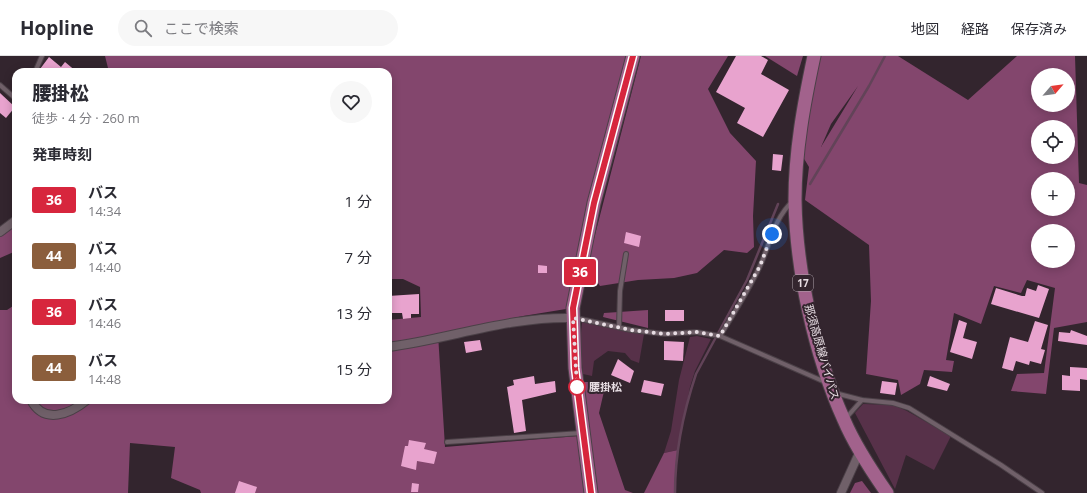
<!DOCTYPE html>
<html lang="ja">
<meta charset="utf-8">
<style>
:root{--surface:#fff;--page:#f7f7f7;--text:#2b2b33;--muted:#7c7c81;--line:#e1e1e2}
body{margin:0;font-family:"Open Sans","Noto Sans JP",sans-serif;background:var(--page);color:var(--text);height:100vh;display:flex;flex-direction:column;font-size:15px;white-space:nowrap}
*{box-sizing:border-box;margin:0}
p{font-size:13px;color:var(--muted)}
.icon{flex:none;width:22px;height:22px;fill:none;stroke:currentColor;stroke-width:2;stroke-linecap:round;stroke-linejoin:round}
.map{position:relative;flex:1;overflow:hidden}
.side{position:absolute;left:12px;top:12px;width:380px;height:336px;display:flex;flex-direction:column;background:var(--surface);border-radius:12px;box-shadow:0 2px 10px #0003}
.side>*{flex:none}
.badge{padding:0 8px;border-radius:3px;font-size:14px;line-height:26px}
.needle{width:26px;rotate:62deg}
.buttons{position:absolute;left:1031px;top:12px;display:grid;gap:8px}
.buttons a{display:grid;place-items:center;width:44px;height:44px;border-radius:50%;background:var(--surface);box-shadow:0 2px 10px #0003;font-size:20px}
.you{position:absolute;width:20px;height:20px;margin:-10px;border:3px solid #fff;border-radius:50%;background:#1a73e8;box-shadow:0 0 0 6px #1a73e833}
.map>.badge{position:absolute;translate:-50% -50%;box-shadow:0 0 0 2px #fff}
h2{padding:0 20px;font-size:15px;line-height:36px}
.round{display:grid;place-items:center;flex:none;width:42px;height:42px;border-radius:21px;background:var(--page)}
.head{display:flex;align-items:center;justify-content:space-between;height:68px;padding:0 20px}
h1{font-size:19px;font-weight:800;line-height:30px}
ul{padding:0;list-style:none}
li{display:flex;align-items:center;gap:12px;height:56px;padding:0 20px}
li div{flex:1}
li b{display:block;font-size:15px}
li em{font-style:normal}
li .badge{min-width:44px;font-weight:700;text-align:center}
header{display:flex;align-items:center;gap:24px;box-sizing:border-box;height:56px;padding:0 20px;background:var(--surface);border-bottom:1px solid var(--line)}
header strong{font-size:19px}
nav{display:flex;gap:22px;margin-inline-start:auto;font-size:14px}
.search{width:280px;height:36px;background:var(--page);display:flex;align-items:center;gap:10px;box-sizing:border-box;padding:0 14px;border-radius:22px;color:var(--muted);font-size:15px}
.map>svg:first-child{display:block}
.green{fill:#573149}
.forest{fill:#83466d;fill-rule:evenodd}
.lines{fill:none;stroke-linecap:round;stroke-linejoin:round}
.stream{stroke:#624358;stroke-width:2.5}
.building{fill:#e8a3ce}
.lane-casing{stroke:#4b4047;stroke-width:6}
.street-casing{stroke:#4b4047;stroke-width:10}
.primary-casing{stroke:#4b4047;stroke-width:15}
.lane{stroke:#706069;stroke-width:4}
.street{stroke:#706069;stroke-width:8}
.primary{stroke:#a2628c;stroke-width:13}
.line-casing{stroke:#fff;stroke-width:9}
.line{stroke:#d7263d;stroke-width:6}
.walk{stroke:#e7dde3;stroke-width:4;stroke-dasharray:0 7.2}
.stop-dot{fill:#fff;stroke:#d7263d;stroke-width:2}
.labels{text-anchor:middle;stroke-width:4;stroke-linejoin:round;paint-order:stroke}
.shield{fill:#33252e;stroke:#b1a6ad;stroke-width:1}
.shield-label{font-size:10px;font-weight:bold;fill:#e7dde3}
.street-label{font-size:11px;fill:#e7dde3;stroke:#33252e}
.stop-label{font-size:11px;font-weight:bold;fill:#e7dde3;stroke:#33252e;text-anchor:start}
</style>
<header>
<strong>Hopline</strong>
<div class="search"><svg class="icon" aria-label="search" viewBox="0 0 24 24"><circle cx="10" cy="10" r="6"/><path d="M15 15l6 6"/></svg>ここで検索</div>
<nav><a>地図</a><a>経路</a><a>保存済み</a></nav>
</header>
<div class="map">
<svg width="1087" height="437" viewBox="0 0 1087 437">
<rect width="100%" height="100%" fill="#33252e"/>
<!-- green -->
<g class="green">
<polygon points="582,266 644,278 639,307 631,304 625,297 608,295 594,305 592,320 583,318 580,287"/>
<polygon points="697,280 711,283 695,315 690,331 678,394 664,397 671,375 679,324 690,281"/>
<polygon points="863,348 894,349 907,355 951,380 934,414 906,399 895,433 855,357"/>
</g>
<!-- forest -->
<g class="forest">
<polygon points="105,0 627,0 566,253 523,260 438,278 445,391 578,380 584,437 201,437 200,434 171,422 175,391 130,387 128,437 0,437 0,254 7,254 16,248 16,344 388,344 388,264 421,261 420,231 403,223 388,223 388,16 109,16"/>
<polygon points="641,0 728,0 708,33 730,77 756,105 753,160 754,191 747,197 724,194 697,217 674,222 638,224 600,230 587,210"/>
<polygon points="765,0 803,0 797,20"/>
<path d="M 819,0 L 898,0 L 968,44 L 1017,0 L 1075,0 L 1079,127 L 1087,129 L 1087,266 L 1054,272 L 1046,338 L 1011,335 L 1017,318 L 1044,317 L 1055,232 L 1027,224 L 1021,237 L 994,230 L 981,268 L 954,257 L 946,304 L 954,305 L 952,316 L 924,314 L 920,328 L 901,339 L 898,324 L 866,318 L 871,245 L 869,189 L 805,144 L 809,111 L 803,101 L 807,58 ZM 1038,19 L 1068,19 L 1068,49 L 1038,49 ZM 858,30 L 821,91 L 831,68 ZM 1038,71 L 1068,71 L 1068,101 L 1038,101 ZM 1038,123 L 1068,123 L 1068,153 L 1038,153 ZM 1038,175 L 1068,175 L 1068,205 L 1038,205 Z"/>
<polygon points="16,168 16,195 0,202 0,178"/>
<polygon points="648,254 648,272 603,261 604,257"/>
<polygon points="584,326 597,326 605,331 599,357 625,434 633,437 594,437"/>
<polygon points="678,394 674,437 644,437 664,397"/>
<polygon points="862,425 871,437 850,437 855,427"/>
</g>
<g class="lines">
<!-- stream -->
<g class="stream">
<polyline points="810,128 869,30 885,0"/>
<path d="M 675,437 C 675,398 684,354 696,318 L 747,224 L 778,148"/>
</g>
</g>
<!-- building -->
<g class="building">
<polygon points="736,0 761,0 768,4 761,18 789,34 763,81 737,67 745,52 716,36"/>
<polygon points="49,1 61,11 65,6 77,16 45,16 40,13"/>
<polygon points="0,37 15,51 6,62 0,57"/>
<polygon points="773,98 783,99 781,115 772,114"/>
<polygon points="626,176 641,180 639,191 624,187"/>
<polygon points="538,209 547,210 547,217 538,217"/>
<polygon points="1038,229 1049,233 1039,262 991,248 996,232 1022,240 1025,240 1027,232 1036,235"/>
<polygon points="419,238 419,258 411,258 411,262 403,263 402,257 388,257 388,240"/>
<rect x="665" y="254" width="19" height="11"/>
<polygon points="959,264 967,267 963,282 977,286 972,303 950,296"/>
<polygon points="1035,265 1048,269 1041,293 1045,294 1041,308 1030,305 1029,309 1016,305 1013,315 1002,312 1010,281 1028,286"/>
<polygon points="1071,274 1087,280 1087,289 1058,285 1059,276 1070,277"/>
<polygon points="480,284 482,294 466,297 464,286"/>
<polygon points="664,285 684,286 683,305 664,304"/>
<polygon points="618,303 634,315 630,327 611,319"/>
<polygon points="1070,311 1087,312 1087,324 1080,323 1080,335 1062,334 1062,319 1070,320"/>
<polygon points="534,320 535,328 555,325 556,336 522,344 526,375 514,377 507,331 514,329 513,324"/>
<polygon points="930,320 950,328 947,335 927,330"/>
<polygon points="644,324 664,328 661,340 641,336"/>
<polygon points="882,325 897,327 895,339 880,337"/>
<polygon points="409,384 426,387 424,393 437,396 434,408 417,405 416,414 401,410 405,390 408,390"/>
<polygon points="239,425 257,431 255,437 235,437"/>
<polygon points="412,427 419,428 418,436 411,436"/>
</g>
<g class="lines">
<!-- lane casing -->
<g class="lane-casing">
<g id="lane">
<polyline points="35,16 42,0"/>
<polyline points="0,29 16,43"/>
<polyline points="576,262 631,274 665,278 696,276 720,280 825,326"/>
<polyline points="619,271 620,235 626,198"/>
<path d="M 720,280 C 734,257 749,234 760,210 C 770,188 774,162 793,145"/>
<polyline points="835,337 862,344 893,347 909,352 1001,409 1042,437"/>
<polyline points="846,362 862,344"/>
<polyline points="447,386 581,377"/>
</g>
</g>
<!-- street casing -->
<g class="street-casing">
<g id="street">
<polyline points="0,176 16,164"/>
<path d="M 388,291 C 450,283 510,260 573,262"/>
<path d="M 31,344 C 44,369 70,358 87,344"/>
<polyline points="841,437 860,395"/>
</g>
</g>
<!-- primary casing -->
<g class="primary-casing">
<g id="primary">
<path d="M 814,0 C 804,47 795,95 795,144 C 796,214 815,300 844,364 C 855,390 871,414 887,437"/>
<polyline points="591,437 575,312 573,252 594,147 633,0"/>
</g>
</g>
<!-- lane -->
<use href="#lane" class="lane"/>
<!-- street -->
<use href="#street" class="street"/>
<!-- primary -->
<use href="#primary" class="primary"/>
</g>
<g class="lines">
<!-- line casing -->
<g class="line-casing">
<polyline id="line" points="591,437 575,312 573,252 594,147 633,0"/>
</g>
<!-- line -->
<use href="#line" class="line"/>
<!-- walk -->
<polyline class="walk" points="577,331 573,262 631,274 665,278 696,276 720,280 760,210 772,178"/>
</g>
<!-- markers -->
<circle class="stop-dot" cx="577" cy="331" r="8"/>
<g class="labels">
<!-- shield labels -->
<rect class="shield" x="793" y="219" width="20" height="16" rx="3"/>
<g class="shield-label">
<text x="803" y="231">17</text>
</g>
<!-- street labels -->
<g class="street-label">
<text transform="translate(822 296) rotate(74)" y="4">那須高原線バイパス</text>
</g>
<!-- stop labels -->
<g class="stop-label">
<text x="589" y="335">腰掛松</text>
</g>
</g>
</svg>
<div class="buttons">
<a><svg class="needle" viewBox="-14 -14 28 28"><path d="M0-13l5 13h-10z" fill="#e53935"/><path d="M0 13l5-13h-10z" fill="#7c7c81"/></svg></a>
<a><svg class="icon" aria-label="locate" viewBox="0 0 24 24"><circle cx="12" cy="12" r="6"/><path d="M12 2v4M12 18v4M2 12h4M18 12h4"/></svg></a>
<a>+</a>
<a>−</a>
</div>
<div class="you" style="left:772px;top:178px"></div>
<b class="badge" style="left:580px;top:216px;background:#d7263d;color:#fff">36</b>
<section class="side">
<div class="head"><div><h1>腰掛松</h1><p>徒歩 · 4 分 · 260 m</p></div><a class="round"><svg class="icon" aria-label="heart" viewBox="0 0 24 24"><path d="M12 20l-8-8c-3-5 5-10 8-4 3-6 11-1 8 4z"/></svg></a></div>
<h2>発車時刻</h2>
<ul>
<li><span class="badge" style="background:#d7263d;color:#fff">36</span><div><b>バス</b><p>14:34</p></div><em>1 分</em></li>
<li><span class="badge" style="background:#8b5e3c;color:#fff">44</span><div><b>バス</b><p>14:40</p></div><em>7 分</em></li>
<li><span class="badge" style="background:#d7263d;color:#fff">36</span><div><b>バス</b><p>14:46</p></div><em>13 分</em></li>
<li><span class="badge" style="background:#8b5e3c;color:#fff">44</span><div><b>バス</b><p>14:48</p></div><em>15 分</em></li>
</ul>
</section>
</div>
